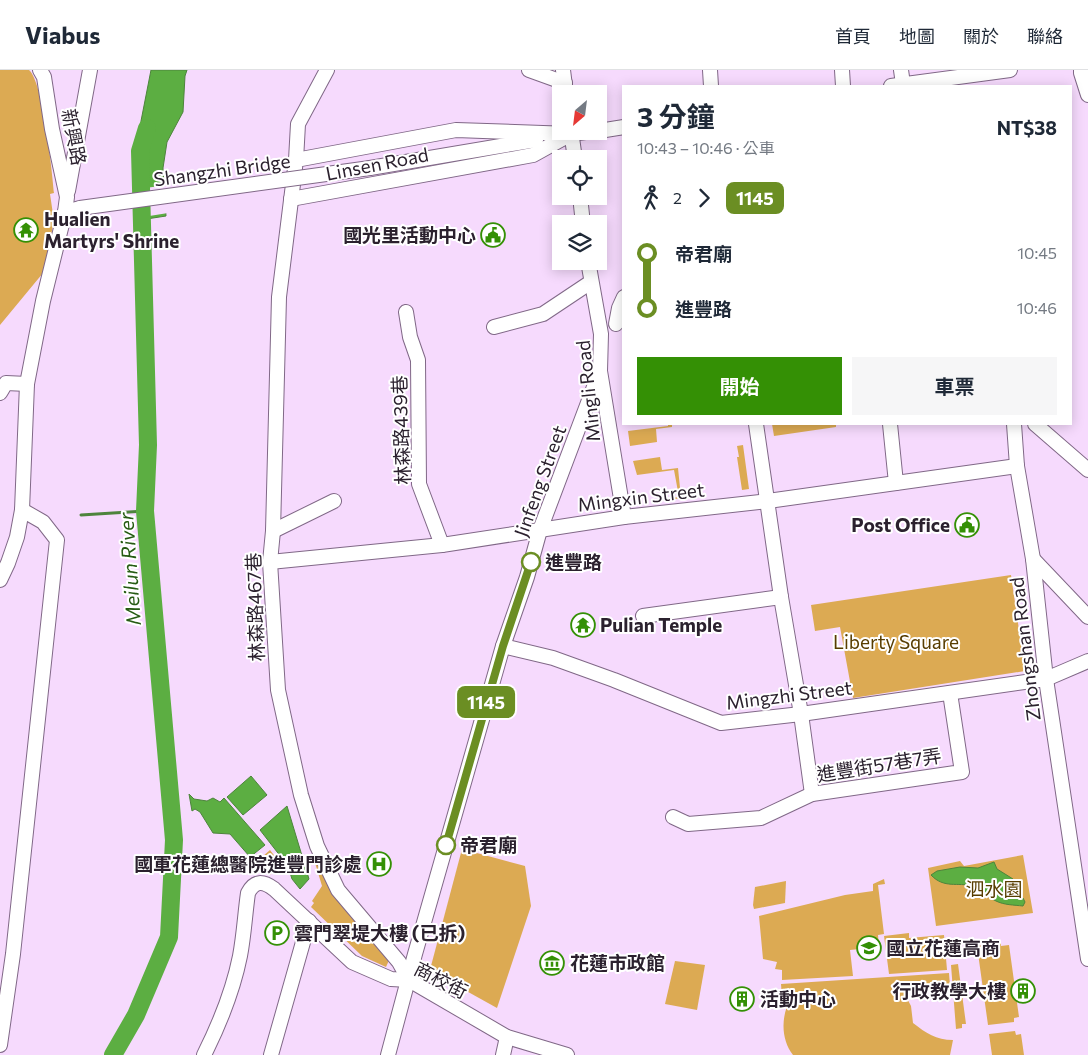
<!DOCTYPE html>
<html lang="zh-TW">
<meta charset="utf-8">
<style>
:root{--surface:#fff;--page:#f6f6f7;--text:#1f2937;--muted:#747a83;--line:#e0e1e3;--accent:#349005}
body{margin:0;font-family:Commissioner,"Noto Sans TC",sans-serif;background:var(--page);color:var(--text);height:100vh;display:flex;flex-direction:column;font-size:19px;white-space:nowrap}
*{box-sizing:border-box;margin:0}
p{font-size:16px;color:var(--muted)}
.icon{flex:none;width:28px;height:28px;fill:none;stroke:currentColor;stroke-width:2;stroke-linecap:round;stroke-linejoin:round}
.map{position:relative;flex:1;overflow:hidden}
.panel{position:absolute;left:622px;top:15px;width:450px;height:340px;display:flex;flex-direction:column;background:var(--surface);border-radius:0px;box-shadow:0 2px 12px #0003}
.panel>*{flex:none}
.badge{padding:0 10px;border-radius:8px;font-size:18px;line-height:32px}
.needle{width:32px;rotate:208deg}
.tools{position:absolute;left:552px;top:15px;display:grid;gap:10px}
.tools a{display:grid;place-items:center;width:55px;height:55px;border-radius:0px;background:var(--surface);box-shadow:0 2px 12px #0003;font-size:25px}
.map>.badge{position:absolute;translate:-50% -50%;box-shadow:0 0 0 2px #fff}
.legs{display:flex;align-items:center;gap:8px;height:55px;padding:0 15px;font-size:16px}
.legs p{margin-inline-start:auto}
.summary{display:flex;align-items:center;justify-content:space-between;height:85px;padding:0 15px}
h1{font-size:28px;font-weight:700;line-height:38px}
.action{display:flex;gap:10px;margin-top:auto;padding:10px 15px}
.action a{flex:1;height:58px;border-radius:0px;background:var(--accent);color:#fff;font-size:20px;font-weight:700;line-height:58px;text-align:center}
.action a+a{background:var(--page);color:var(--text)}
ul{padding:0 15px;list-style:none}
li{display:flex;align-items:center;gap:18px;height:55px;font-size:19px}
li i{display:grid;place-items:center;width:8px;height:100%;margin:0 6px;background:currentColor}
li i::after{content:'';width:12px;height:12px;margin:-6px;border:4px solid;border-radius:50%;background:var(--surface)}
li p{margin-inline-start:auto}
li:first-child i{background:linear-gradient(#0000 50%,currentColor 0)}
li:last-child i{background:linear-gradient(currentColor 50%,#0000 0)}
header{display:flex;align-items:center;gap:30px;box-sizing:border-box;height:70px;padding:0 25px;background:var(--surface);border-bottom:1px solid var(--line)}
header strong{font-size:24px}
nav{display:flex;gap:28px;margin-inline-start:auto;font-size:18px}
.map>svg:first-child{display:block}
.green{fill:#dcaa53}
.water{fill:#5cae42;stroke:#4d843c}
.pier{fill:#f6dafd}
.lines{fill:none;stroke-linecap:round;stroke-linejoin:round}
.stream{stroke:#4d843c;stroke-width:3}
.river{stroke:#5cae42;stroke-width:18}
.minor-casing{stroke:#806887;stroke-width:16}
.minor{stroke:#fff;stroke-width:14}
.minor-bridge-casing{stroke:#806887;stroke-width:16;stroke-linecap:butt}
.minor-bridge{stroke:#fff;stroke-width:14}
.line-1-casing{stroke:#fff;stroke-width:11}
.line-1{stroke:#6b8e23;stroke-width:8}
.stop-1-dot{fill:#fff;stroke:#6b8e23;stroke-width:2.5}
.labels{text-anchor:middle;stroke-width:4;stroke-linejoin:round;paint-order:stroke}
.street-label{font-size:19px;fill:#2b212e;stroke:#fff}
.poi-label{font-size:19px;font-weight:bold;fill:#2b212e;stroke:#fff;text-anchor:start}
.stop-label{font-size:19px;font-weight:bold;fill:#2b212e;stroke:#fff;text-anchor:start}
.park-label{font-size:19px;fill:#583d01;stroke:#fff}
.water-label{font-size:20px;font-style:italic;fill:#265b13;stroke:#fff}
</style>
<header>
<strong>Viabus</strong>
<nav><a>首頁</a><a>地圖</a><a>關於</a><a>聯絡</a></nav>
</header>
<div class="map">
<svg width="1088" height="985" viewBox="0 0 1088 985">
<rect width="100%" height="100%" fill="#f6dafd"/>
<!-- green -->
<g class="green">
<path d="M 0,0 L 29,0 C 43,12 52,100 54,123 L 50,124 L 54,151 L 43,203 L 0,255 Z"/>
<polygon points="668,354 672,354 672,357 656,359 657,372 630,376 628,361 668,356"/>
<polygon points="772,354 836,354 836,357 774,366"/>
<polygon points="743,375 749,419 742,420 737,387 739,387 737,376"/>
<polygon points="660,387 662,400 678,398 681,428 670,430 670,428 679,427 674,400 637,405 633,391"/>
<polygon points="1011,505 1025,601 853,628 840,557 815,561 811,535"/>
<polygon points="307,766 390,888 386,897 362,886 311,837 314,833 312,831 322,816"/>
<polygon points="462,779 525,796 531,836 497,938 434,903 431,896"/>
<path d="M 270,780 L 280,793 L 270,805 C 264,800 257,799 250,804 L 247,800 Z"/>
<polygon points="1023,785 1033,843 936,856 928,798 960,791 964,796"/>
<polygon points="884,809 885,814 878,815 884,864 878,865 879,877 850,880 853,906 782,910 782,900 775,899 777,892 763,889 759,846 845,825 873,821 873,814"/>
<polygon points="786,811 785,833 754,839 753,835 755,817"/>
<polygon points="909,863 909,868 944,865 947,900 889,904 884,866"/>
<polygon points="1001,873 1001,876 1009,875 1019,947 1014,948 1014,952 988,955 977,876"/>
<polygon points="675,891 705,895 697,940 665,934"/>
<polygon points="958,894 966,954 962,954 962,958 956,959 951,895"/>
<path d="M 949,903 L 950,916 L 902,919 L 911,936 L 913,953 C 926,963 936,970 953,970 L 950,985 L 793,985 C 780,968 781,944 792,926 L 782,927 L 781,914 Z"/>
<polygon points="1015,961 1016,965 1021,964 1024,985 992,985 989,964"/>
</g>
<!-- water -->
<g class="water">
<polygon points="151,0 187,0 185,6 183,42 167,72 163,98 166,146 140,150 141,51"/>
<polygon points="251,706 267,725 243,745 227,727"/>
<polygon points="189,724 194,729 207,731 213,728 220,732 224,728 265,775 250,787 230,764 213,763 200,742 195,739 192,741"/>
<polygon points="287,736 309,809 300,819 292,809 288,796 260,760"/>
<path d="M 994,792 L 997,799 L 1013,809 C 1010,815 1011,819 1014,824 L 1023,828 L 1025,832 L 1023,836 C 1014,835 1004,835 996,831 C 987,827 982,818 972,816 C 958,812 944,819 931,805 L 937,801 L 960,797 L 978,798 Z"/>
</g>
<!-- pier -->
<polygon class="pier" points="167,115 168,143 137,148 138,119"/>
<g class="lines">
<!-- stream -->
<polyline class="stream" points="81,445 145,441"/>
<!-- river -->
<polyline class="river" points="113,985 136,945 169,867 174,770 145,441 148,375 140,81 147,58"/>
<!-- minor casing -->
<g class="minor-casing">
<g id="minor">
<polyline points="40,0 44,7 52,59 67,127 65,142"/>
<polyline points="529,0 565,13"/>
<polyline points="563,0 566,24"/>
<polyline points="710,0 711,16"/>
<polyline points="842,0 843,16"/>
<polyline points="901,0 903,14"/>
<polyline points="1081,0 1081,3 1088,25"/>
<polyline points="891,16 1010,0"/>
<polyline points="571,61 575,89"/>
<polyline points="599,61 624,57"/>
<polyline points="563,65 593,61"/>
<polyline points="296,90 298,54 327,0"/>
<polyline points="370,98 536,70"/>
<polyline points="68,121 90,0"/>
<polyline points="580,126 583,154"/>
<polyline points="291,129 533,85 571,64"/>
<polyline points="588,191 601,264 600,301 624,447"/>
<polyline points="406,242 410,267 418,290 419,414 442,475"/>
<polyline points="616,254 619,238 624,227"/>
<polyline points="494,257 543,244 591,212"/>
<polyline points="0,323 6,313 27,314"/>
<polyline points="756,354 781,527 801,644 812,724"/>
<polyline points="890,354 896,413"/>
<polyline points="1014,354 1017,396 1033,489 1046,609 1088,889"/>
<polyline points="1035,354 1088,400"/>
<polyline points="273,461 334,431"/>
<polyline points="1033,489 1088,547"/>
<polyline points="270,492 442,475 624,447 768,431 1017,396"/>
<polyline points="0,510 8,493 17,467 22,440 27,314 43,231 65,142 80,138"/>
<polyline points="643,546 781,527"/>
<polyline points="503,576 553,588 614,610 721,653 801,644 1046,609 1088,591"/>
<polyline points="673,747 688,754 761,748 812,724 962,702 950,623"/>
<polyline points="409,910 399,892 338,820 317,776 301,725 278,620 270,492 273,461 279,227 296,90 456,60 571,64"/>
<polyline points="0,975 13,884 57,470 43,452 22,440"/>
<path d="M 204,985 C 220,953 233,921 240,886 C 244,865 245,844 248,823 C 255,810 263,811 274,819 L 352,892 L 391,909 L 409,910 L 507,967 L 567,985"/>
<polyline points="271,985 309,851"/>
<polyline points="388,985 415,884 503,576 527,507 540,460 600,301"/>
<polyline points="503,985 507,967"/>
</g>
</g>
<!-- minor -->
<use href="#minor" class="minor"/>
<!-- minor-bridge casing -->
<g class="minor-bridge-casing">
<polyline id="minor-bridge" points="80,138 370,98"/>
</g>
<!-- minor-bridge -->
<use href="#minor-bridge" class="minor-bridge"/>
</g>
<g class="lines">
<!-- line-1 casing -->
<g class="line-1-casing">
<polyline id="line-1" points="446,775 503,576 531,492"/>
</g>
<!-- line-1 -->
<use href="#line-1" class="line-1"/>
</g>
<!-- icons -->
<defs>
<g id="temple-ring" transform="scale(1.25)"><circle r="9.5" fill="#fff" stroke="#349005" stroke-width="1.5"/><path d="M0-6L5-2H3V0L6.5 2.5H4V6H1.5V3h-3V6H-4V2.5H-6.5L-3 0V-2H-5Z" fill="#349005"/></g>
<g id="civic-ring" transform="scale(1.25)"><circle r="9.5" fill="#fff" stroke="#349005" stroke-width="1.5"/><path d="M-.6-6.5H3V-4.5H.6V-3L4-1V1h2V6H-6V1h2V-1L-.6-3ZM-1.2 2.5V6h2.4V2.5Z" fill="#349005"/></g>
<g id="hospital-ring" transform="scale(1.25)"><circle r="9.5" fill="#fff" stroke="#349005" stroke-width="1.5"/><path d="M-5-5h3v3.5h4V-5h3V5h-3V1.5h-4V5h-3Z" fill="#349005"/></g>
<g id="parking-ring" transform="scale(1.25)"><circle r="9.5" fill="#fff" stroke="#349005" stroke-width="1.5"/><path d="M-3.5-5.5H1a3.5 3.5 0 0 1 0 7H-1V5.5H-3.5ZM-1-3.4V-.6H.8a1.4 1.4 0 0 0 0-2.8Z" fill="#349005"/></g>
<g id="school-ring" transform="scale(1.25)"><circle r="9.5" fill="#fff" stroke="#349005" stroke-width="1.5"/><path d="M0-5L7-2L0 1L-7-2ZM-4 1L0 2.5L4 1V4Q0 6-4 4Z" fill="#349005"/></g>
<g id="museum-ring" transform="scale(1.25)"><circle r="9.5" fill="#fff" stroke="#349005" stroke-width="1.5"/><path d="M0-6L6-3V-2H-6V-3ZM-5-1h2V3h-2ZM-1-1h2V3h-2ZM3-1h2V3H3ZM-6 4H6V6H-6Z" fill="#349005"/></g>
<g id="building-ring" transform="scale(1.25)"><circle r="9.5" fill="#fff" stroke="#349005" stroke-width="1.5"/><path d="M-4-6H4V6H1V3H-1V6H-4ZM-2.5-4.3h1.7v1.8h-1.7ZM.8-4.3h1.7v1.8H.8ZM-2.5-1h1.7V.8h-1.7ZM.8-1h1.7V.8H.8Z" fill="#349005"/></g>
</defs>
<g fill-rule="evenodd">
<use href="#temple-ring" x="26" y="160"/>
<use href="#civic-ring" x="493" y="165"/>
<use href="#civic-ring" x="967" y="455"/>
<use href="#temple-ring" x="583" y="555"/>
<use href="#hospital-ring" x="379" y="794"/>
<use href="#parking-ring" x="277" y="863"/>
<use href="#school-ring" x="869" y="878"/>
<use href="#museum-ring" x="552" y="893"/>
<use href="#building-ring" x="1023" y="921"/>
<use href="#building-ring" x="742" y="929"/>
</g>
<!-- markers -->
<g class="stop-1-dot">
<circle cx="531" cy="492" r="9"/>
<circle cx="446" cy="775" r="9"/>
</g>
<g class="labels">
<!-- street labels -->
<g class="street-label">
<text transform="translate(74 67) rotate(79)" y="7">新興路</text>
<text transform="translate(377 94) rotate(-11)" y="7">Linsen Road</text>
<text transform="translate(222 100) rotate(-8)" y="7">Shangzhi Bridge</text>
<text transform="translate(588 321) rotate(-96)" y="7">Mingli Road</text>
<text transform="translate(401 360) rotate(-92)" y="7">林森路439巷</text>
<text transform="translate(540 411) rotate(-70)" y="7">Jinfeng Street</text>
<text transform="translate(641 427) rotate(-7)" y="7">Mingxin Street</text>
<text transform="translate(255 537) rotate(-92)" y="7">林森路467巷</text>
<text transform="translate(1025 579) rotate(-97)" y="7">Zhongshan Road</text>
<text transform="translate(789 625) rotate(-7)" y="7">Mingzhi Street</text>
<text transform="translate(879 695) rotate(-9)" y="7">進豐街57巷7弄</text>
<text transform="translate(441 910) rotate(27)" y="7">商校街</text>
</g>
<!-- poi labels -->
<g class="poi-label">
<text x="44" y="156">Hualien<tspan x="44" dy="22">Martyrs' Shrine</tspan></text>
<text x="476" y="172" text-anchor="end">國光里活動中心</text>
<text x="950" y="462" text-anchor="end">Post Office</text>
<text x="600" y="562">Pulian Temple</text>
<text x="362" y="801" text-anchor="end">國軍花蓮總醫院進豐門診處</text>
<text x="294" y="870">雲門翠堤大樓 (已拆)</text>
<text x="886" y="885">國立花蓮高商</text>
<text x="570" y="900">花蓮市政館</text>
<text x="1006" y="928" text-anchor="end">行政教學大樓</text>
<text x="760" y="936">活動中心</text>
</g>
<!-- stop labels -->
<g class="stop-label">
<text x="545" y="499">進豐路</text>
<text x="460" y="782">帝君廟</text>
</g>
<!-- park labels -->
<g class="park-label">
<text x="896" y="579">Liberty Square</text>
<text x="994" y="826">泗水園</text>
</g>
<!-- water labels -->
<g class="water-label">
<text transform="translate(130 499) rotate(-94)" y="7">Meilun River</text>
</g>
</g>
</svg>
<div class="tools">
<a><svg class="needle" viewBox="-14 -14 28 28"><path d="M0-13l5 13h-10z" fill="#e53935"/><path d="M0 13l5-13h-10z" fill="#747a83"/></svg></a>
<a><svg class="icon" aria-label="locate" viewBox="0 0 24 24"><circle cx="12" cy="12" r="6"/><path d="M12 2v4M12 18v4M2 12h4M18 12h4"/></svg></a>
<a><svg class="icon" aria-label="layers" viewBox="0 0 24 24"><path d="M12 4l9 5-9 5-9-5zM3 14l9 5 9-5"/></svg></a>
</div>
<b class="badge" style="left:486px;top:632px;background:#6b8e23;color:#fff">1145</b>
<section class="panel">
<div class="summary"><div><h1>3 分鐘</h1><p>10:43 – 10:46 · 公車</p></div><b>NT$38</b></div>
<div class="legs"><svg class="icon" aria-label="walk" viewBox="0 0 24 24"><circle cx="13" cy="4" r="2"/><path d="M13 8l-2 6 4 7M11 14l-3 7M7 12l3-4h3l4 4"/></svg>2<svg class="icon" aria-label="forward" viewBox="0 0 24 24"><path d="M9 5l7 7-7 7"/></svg><b class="badge" style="background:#6b8e23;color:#fff">1145</b></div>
<ul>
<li><i style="color:#6b8e23"></i><b>帝君廟</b><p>10:45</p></li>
<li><i style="color:#6b8e23"></i><b>進豐路</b><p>10:46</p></li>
</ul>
<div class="action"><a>開始</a><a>車票</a></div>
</section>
</div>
